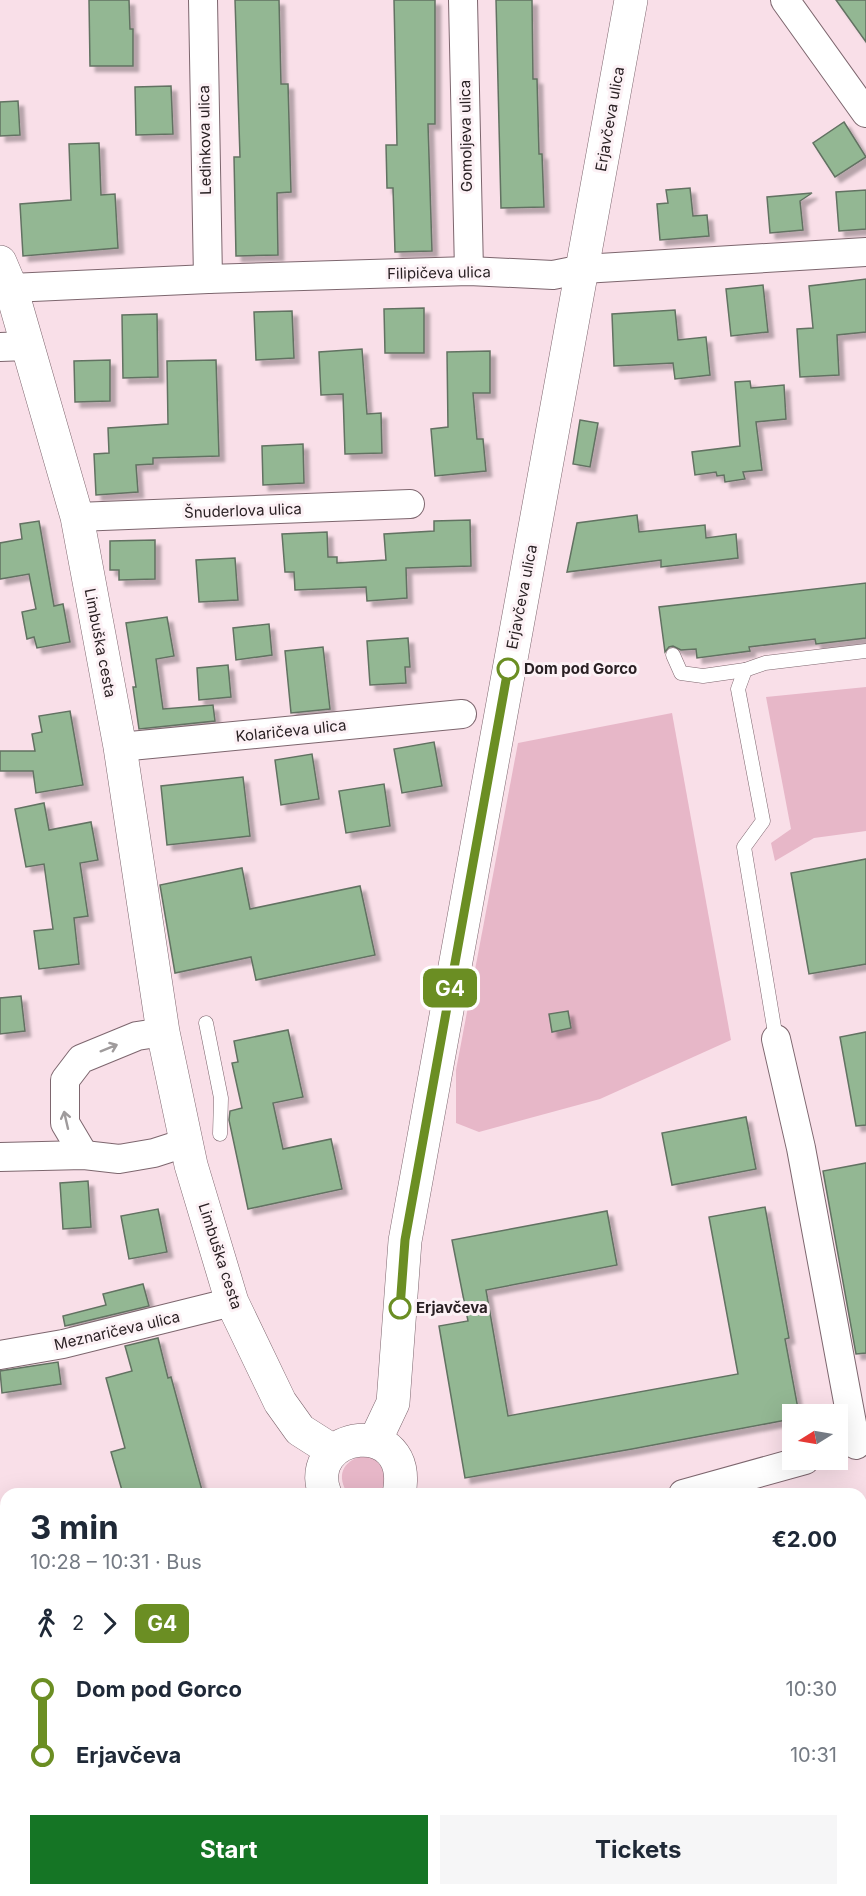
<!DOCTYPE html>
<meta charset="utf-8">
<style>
:root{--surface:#fff;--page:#f6f6f7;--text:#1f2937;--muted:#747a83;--accent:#157525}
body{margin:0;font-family:Inter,sans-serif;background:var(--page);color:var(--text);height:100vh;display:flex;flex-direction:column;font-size:22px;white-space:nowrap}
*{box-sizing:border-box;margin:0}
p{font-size:20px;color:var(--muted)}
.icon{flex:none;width:33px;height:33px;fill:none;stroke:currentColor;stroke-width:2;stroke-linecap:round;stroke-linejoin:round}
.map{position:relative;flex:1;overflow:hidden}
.panel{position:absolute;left:0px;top:1488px;width:867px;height:408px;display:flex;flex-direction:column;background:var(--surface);border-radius:18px 18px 0 0;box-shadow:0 6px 24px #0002}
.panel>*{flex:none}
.badge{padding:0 12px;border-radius:9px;font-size:21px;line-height:39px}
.needle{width:39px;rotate:259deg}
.buttons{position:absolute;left:782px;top:1404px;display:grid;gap:12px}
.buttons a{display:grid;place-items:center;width:66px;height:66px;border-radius:0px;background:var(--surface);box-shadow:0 6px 24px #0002;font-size:30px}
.map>.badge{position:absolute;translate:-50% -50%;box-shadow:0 0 0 3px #fff}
.legs{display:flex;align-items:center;gap:9px;height:66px;padding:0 30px;font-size:20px}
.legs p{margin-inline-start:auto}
.overview{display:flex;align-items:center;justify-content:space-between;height:102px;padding:0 30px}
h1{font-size:33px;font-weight:700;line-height:45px}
.primary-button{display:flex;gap:12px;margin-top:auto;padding:12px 30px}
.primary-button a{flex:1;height:69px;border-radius:0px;background:var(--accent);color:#fff;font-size:24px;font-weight:700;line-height:69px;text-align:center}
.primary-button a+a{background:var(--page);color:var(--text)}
ul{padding:0 30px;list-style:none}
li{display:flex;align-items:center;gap:21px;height:66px;font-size:22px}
li i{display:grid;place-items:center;width:9px;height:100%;margin:0 8px;background:currentColor}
li i::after{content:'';width:15px;height:15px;margin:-8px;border:4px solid;border-radius:50%;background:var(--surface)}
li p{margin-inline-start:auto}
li:first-child i{background:linear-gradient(#0000 50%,currentColor 0)}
li:last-child i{background:linear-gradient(currentColor 50%,#0000 0)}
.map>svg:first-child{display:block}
.green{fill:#e7b7c8}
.building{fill:#93b793;stroke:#627262;stroke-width:1.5;filter:url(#shadow)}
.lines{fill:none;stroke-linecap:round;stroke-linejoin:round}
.lane-casing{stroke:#7d666e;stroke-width:15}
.street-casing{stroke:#7d666e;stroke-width:30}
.secondary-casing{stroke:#7d666e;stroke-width:34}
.lane{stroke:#fff;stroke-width:14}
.street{stroke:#fff;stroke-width:28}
.secondary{stroke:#fff;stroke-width:33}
.oneway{stroke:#9f9b9c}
.line-1-casing{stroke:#fff;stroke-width:14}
.line-1{stroke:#6b8e23;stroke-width:9}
.stop-1-dot{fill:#fff;stroke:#6b8e23;stroke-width:3}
.labels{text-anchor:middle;stroke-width:6;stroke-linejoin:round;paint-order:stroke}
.street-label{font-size:15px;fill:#2a2124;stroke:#fcf1f5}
.stop-label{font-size:15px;font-weight:bold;fill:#2a2124;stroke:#fcf1f5;text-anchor:start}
</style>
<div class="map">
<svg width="866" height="1896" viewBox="0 0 866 1896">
<defs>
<filter id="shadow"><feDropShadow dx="5.5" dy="5.5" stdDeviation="1.5" flood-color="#0004"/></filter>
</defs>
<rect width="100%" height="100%" fill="#f9dfe8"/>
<!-- green -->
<g class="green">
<polygon points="866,687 866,831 814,838 775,861 771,843 791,829 766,697"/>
<polygon points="672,713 731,1040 600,1099 479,1132 456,1123 456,1070 518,743"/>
<path d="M 363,1456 L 373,1457 L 386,1472 L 383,1491 L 380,1494 L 348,1494 C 336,1476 342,1461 363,1456 Z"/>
<polygon points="6,1864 6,1890 139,1890 125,1896 0,1896 0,1866"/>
</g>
<!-- building -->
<g class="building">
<polygon points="89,0 129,0 130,29 133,29 133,66 90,66"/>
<polygon points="235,0 279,0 281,84 288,84 291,192 277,193 278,255 236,256 234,157 240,157"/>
<polygon points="394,0 435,0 435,124 428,124 432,251 395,252 393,188 387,188 386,145 397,145"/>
<polygon points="496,0 532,0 533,79 537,79 539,154 542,154 544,207 501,208"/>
<polygon points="836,0 866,0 866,42"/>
<polygon points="171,86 173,134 136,135 135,87"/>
<polygon points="18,101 20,135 0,136 0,102"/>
<polygon points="844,122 866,157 835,177 813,143"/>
<polygon points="99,143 101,195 115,194 118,248 23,256 20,204 71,200 69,144"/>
<polygon points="690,188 693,216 707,215 709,236 660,240 657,204 668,203 666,190"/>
<polygon points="866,190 866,229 839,231 836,192"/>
<polygon points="812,193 800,201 803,230 770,233 767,197"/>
<polygon points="866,279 866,332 837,335 839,375 800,377 797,329 813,328 809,286"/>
<polygon points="763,285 768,332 731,336 726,289"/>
<polygon points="424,308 424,353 385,353 384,309"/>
<polygon points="675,310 678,340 706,337 710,375 675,379 673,363 614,366 612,314"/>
<polygon points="292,311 294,358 256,360 254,312"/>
<polygon points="157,314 158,377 123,378 122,315"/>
<polygon points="362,349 367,414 381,413 382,453 345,454 343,394 321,395 319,352"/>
<polygon points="490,351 490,393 473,393 477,439 483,439 486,471 435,476 431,429 448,427 447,352"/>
<polygon points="110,360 110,401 75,402 74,361"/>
<polygon points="216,360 219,456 153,458 153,464 136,465 138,492 96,495 94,454 109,453 108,428 168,424 167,361"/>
<polygon points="750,381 751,388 784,385 786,419 756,422 762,470 743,472 745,479 725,482 724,475 717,476 716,472 695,475 692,452 740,446 735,382"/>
<polygon points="580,420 598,423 590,467 573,464"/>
<polygon points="303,444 304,483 263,485 262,446"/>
<polygon points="637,515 639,532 705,525 706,538 736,534 738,558 661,567 661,560 567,572 577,523"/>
<polygon points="470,520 471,566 406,568 407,598 367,601 366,587 295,590 294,572 285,572 282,534 327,532 328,557 337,557 337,563 386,560 384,534 434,531 434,521"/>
<polygon points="39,521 54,606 63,604 70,642 37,648 34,637 27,639 22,612 36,609 29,574 0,579 0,543 22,539 20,524"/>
<polygon points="155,540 155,579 119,580 119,570 110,570 110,541"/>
<polygon points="235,558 238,600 199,602 196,560"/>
<polygon points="866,583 866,638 816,644 815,639 749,647 750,651 697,658 696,649 681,650 673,646 669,647 665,652 659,607"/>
<polygon points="167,617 174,656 156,659 163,709 213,705 215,721 139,729 133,687 136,687 126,623"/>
<polygon points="269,624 272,655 236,660 233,628"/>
<polygon points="408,638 410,667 405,667 406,683 370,685 367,641"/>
<polygon points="323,647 330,709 291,713 285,651"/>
<polygon points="228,665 231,697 199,700 197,668"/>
<polygon points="70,711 83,785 36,793 33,771 0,771 0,751 35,751 32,734 42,732 39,716"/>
<polygon points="434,742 442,786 402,793 394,749"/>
<polygon points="312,754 319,799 281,805 275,760"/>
<polygon points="243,777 250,836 167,845 161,786"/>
<polygon points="384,784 390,826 346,833 339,791"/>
<polygon points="44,803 49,830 91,822 98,860 80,863 88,916 74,918 79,964 39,969 34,931 53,929 44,864 26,867 15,809"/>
<polygon points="866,859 866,964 809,974 791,873"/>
<polygon points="242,868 250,909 360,886 375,955 256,980 251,957 175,973 160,885"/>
<polygon points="21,996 25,1031 0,1034 0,998"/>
<polygon points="568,1011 571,1028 552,1032 549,1014"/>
<polygon points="288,1030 303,1097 273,1103 283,1149 331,1139 342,1189 248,1209 229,1120 230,1111 242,1108 232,1063 238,1062 234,1041"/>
<polygon points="866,1032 866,1125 856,1126 840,1037"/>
<polygon points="746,1117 756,1169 672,1185 662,1133"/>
<polygon points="866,1163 866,1353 856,1354 823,1171"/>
<polygon points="88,1181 91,1227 63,1229 60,1183"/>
<polygon points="765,1207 789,1338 785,1339 799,1414 792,1414 792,1419 632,1449 465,1478 439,1326 468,1321 452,1240 607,1211 617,1265 486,1290 508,1416 738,1374 709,1217"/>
<polygon points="158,1209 167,1252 129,1259 121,1216"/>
<polygon points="143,1284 149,1306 65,1326 63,1316 106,1305 103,1294"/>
<polygon points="158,1338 168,1378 171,1377 203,1494 123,1494 111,1452 125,1448 106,1378 132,1371 125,1346"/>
<polygon points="58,1362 61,1384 2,1393 0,1371"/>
</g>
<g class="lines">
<!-- lane casing -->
<g class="lane-casing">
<g id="lane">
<polyline points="673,655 681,673 703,676 745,670"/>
<polyline points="206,1023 221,1098 220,1134"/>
<polyline points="776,1039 744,847 763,821 738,689 745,670 765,663 866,651"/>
</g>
</g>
<!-- street casing -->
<g class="street-casing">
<g id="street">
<polyline points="203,0 208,279"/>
<polyline points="463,0 469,271"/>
<polyline points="785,0 866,113"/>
<polyline points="11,288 208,279 469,271 553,275 583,269 866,252"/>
<polyline points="0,347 27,346"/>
<polyline points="77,517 410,504"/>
<polyline points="120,747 462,714"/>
<polyline points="776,1039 801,1148 856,1445"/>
<polyline points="84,1155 65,1123 65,1080 81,1059 137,1036 163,1032"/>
<polyline points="0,1157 84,1155 119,1159 154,1153 185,1143"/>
<polyline points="0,1355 63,1344 232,1302"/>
<polyline points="683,1494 805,1460"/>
<polyline points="861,1691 866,1688"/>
</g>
</g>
<!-- secondary casing -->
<g class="secondary-casing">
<g id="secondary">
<polyline points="0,262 11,288 77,517 120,747 163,1032 191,1165 232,1302 280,1402 300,1430 333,1451"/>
<polyline points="375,1441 393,1403 405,1241 631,0"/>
<path d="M 325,1494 C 301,1431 415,1414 399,1494"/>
<polyline points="409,1890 410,1896"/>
</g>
</g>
<!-- lane -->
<use href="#lane" class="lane"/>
<!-- street -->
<use href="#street" class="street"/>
<!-- secondary -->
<use href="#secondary" class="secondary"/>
</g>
<!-- one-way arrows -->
<defs><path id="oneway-shaft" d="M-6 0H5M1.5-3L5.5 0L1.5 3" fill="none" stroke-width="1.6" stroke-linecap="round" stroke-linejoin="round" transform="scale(1.5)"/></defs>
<g class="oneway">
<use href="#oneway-shaft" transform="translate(109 1048) rotate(-22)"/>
<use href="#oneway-shaft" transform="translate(66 1120) rotate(-103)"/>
</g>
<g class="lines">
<!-- line-1 casing -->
<g class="line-1-casing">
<polyline id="line-1" points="400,1308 405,1240 508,669"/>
</g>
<!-- line-1 -->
<use href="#line-1" class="line-1"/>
</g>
<!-- markers -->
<g class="stop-1-dot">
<circle cx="508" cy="669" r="10"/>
<circle cx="400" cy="1308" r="10"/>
</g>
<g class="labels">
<!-- street labels -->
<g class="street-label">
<text transform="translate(610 119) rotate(-80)" y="5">Erjavčeva ulica</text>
<text transform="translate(466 136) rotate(-91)" y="5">Gomoljeva ulica</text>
<text transform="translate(205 140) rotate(-91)" y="5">Ledinkova ulica</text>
<text transform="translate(439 273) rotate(-1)" y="5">Filipičeva ulica</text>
<text transform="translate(243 511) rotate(-2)" y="5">Šnuderlova ulica</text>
<text transform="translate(522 597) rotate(-79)" y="5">Erjavčeva ulica</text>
<text transform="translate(100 643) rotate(79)" y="5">Limbuška cesta</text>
<text transform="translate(291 731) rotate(-6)" y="5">Kolaričeva ulica</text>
<text transform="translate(220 1256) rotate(72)" y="5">Limbuška cesta</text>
<text transform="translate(117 1331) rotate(-13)" y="5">Meznaričeva ulica</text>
</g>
<!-- stop labels -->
<g class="stop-label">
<text x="524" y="674">Dom pod Gorco</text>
<text x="416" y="1313">Erjavčeva</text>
</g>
</g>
</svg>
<div class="buttons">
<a><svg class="needle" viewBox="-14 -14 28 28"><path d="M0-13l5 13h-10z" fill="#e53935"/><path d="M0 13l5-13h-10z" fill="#747a83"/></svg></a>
</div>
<b class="badge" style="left:450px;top:988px;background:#6b8e23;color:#fff">G4</b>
<section class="panel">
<div class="overview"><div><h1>3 min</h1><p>10:28 – 10:31 · Bus</p></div><b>€2.00</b></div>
<div class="legs"><svg class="icon" aria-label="walk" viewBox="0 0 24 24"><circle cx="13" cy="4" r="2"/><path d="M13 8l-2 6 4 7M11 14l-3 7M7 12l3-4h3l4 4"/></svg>2<svg class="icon" aria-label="forward" viewBox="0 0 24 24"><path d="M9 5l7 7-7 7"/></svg><b class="badge" style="background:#6b8e23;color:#fff">G4</b></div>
<ul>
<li><i style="color:#6b8e23"></i><b>Dom pod Gorco</b><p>10:30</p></li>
<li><i style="color:#6b8e23"></i><b>Erjavčeva</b><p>10:31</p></li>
</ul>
<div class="primary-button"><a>Start</a><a>Tickets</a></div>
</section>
</div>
